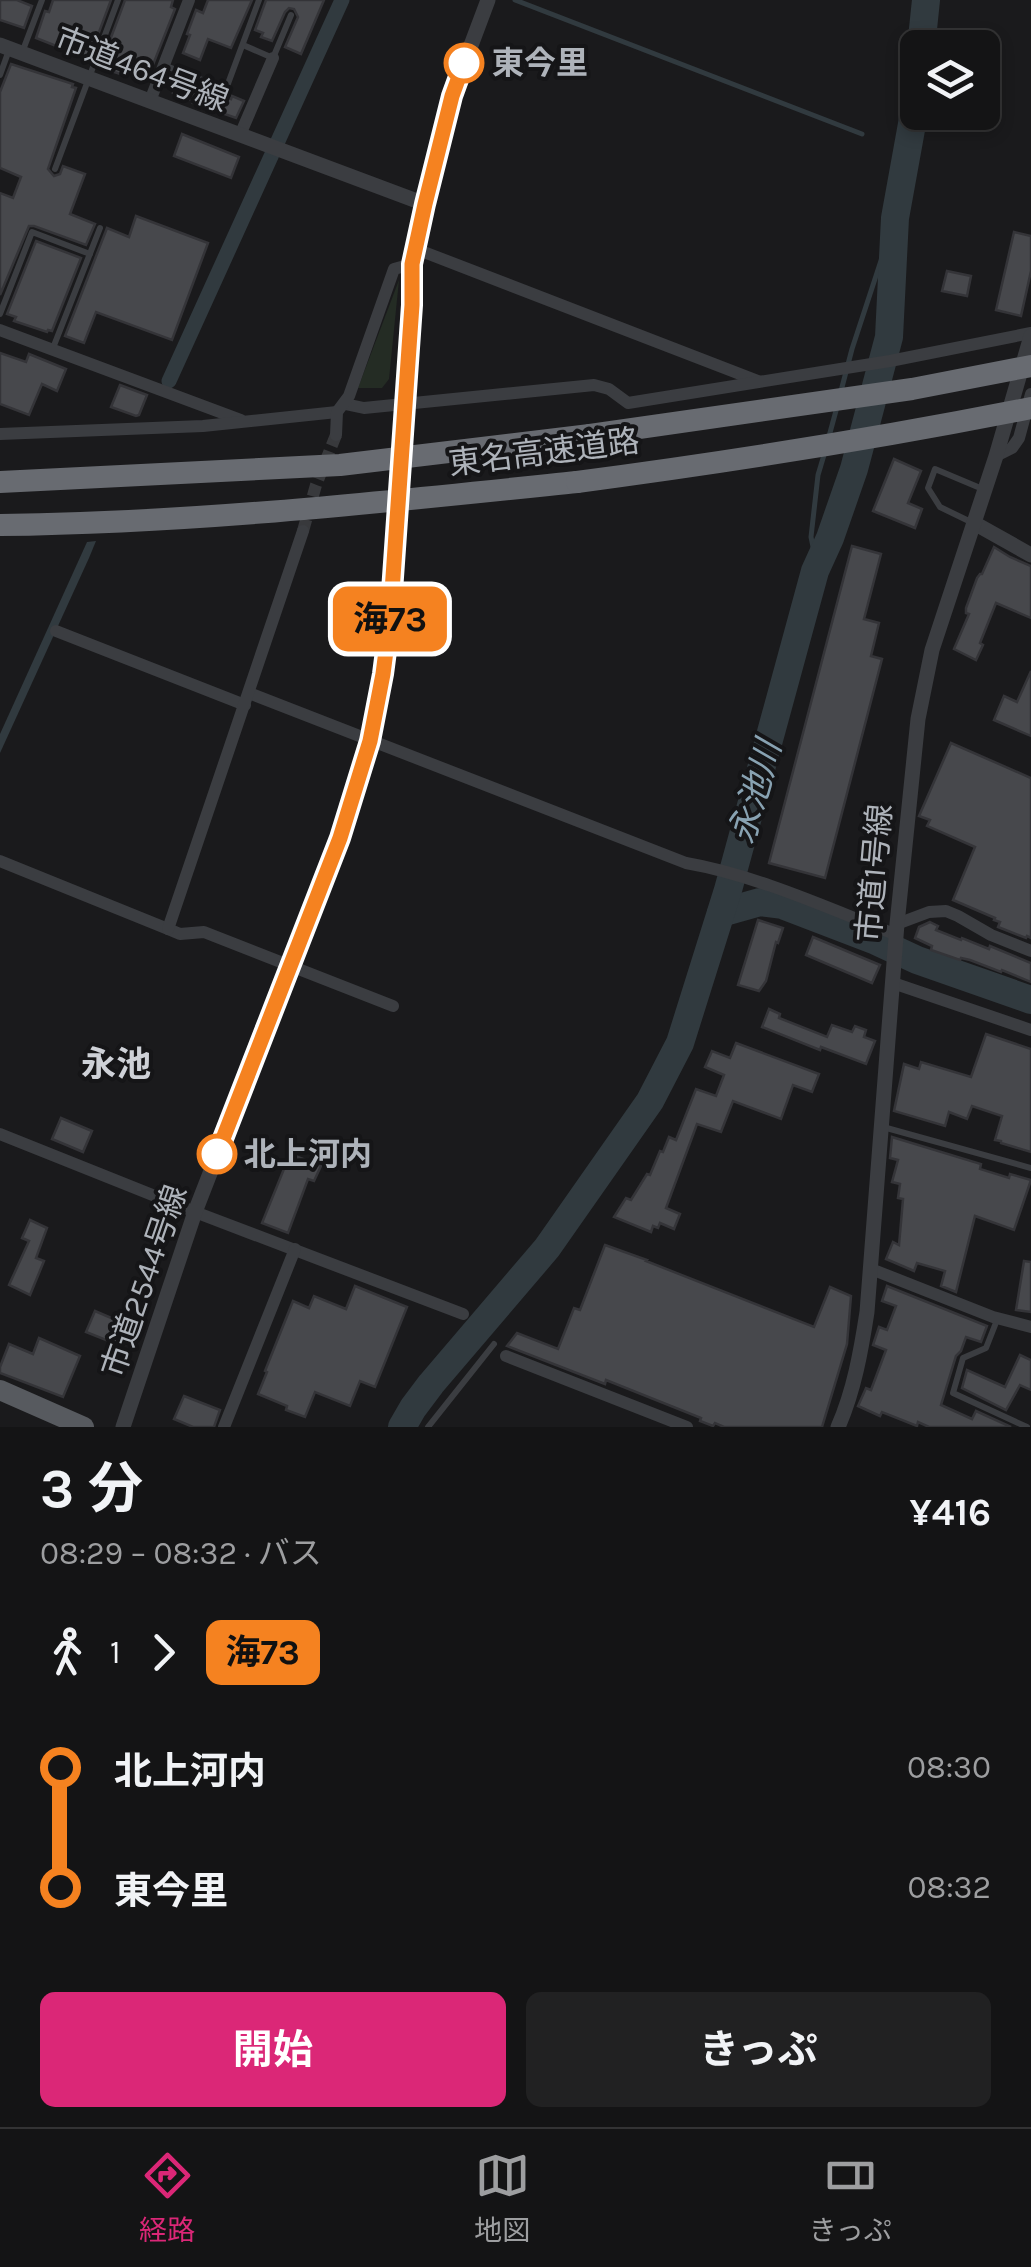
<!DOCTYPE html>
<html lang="ja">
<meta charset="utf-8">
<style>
:root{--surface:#141415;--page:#212122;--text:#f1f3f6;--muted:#9d9ea0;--line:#333334;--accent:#db2777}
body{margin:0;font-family:Karla,"Noto Sans JP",sans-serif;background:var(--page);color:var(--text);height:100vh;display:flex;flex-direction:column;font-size:38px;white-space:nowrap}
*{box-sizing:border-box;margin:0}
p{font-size:32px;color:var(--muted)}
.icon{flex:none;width:55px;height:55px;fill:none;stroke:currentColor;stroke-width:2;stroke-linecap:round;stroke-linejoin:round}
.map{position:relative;height:1427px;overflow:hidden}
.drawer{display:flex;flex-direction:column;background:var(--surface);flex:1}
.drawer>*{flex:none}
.badge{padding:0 20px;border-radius:15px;font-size:35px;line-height:65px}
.buttons{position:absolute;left:900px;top:30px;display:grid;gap:20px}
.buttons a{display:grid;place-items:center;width:100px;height:100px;border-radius:15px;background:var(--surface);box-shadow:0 5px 15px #0003,0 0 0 2px var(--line);font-size:50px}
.map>.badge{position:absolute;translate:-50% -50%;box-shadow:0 0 0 5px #fff}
.legs{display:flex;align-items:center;gap:15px;height:110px;padding:0 40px;font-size:32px}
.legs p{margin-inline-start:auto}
.overview{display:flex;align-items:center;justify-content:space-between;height:170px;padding:0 40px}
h1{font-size:55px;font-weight:700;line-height:75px}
.primary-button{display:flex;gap:20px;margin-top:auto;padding:20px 40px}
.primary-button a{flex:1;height:115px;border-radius:15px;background:var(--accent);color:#fff;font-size:40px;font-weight:700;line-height:115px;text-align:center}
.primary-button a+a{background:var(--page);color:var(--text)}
ul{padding:0 40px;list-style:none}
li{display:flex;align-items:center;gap:35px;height:120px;font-size:38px}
li i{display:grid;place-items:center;width:15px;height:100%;margin:0 12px;background:currentColor}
li i::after{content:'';width:25px;height:25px;margin:-12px;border:8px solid;border-radius:50%;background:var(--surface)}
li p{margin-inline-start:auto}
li:first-child i{background:linear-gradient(#0000 50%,currentColor 0)}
li:last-child i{background:linear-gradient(currentColor 50%,#0000 0)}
.tab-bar{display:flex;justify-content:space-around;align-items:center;height:140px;border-top:2px solid var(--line);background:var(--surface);font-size:28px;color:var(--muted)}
.tab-bar a{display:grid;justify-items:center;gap:5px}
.tab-bar .on{color:var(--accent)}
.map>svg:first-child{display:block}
.green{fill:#242c24}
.water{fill:#313a3f}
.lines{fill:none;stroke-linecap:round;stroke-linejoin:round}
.stream{stroke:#313a3f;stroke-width:5}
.canal{stroke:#313a3f;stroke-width:15}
.river{stroke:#313a3f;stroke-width:28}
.building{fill:#47484c;stroke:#343438;stroke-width:2.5}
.minor-tunnel{stroke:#38393c;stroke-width:12;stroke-dasharray:12 6;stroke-linecap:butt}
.tertiary-tunnel{stroke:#38393c;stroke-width:15;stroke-dasharray:15 8;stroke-linecap:butt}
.service{stroke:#3b3d41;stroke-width:6}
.minor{stroke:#3b3d41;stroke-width:12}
.tertiary{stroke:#3b3d41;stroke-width:15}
.primary{stroke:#575a5f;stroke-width:20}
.motorway{stroke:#686b71;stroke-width:22}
.motorway-bridge{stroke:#686b71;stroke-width:22}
.line-1-casing{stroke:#fff;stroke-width:22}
.line-1{stroke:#f58220;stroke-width:15}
.stop-1-dot{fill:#fff;stroke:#f58220;stroke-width:5}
.labels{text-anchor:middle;stroke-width:8;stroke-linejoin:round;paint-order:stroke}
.stop-label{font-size:32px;font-weight:bold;fill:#aeb3ba;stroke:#151517;text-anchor:start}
.street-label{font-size:32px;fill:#aeb3ba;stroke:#151517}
.water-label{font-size:35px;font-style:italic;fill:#88a2b2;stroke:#151517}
.neighbourhood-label{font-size:35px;font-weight:bold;fill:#ced1d7;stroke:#151517}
</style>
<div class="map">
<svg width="1031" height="1427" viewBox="0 0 1031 1427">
<rect width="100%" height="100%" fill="#1a1a1c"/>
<!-- green -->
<polygon class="green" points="399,280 389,379 382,388 358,388"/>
<!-- water -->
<polygon class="water" points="96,541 89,558 0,753 0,734 87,542"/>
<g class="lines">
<!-- stream -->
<g class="stream">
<polyline points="515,0 862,134"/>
<polyline points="841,391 852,349 895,218"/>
<polyline points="828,440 837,407"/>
<polyline points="817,566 811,537 818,475 824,455"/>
</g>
<!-- canal -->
<polyline class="canal" points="169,381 342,0"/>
<!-- river -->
<g class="river">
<polyline points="921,48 926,0"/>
<polyline points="721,913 760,902 782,905 876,941 917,960 1031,1000"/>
<polyline points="402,1427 413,1408 431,1384 547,1248 650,1101 680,1043 728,890 815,571 830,538 854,469 889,337 895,218 912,124 918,77"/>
</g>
</g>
<!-- building -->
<g class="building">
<polygon points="0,0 17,0 32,6 24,28 0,20"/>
<polygon points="53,0 111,0 89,59 36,38 45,11 49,12"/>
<polygon points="125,0 173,0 171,7 175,9 147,80 121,70 120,74 105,69 107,66 101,64"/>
<polygon points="208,0 252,0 231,48 208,39 200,60 183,53 190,35 187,34 196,10 203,13"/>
<polygon points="266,0 324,0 301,54 285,47 298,17 294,9 289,8 285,12 272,41 261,37 263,33 255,30"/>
<polygon points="11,64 73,84 72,87 76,88 48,169 54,176 60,174 63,166 85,174 70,214 95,224 86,245 34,226 29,226 0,295 0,193 13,198 21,177 0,168 0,92"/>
<polygon points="171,75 231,99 232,96 244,101 236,118 193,103 194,101 173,93 174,89 167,86"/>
<polygon points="182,134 239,157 231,178 174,156"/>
<polygon points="136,216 208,243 172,340 96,312 84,343 65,336 107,228 129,237"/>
<polygon points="1014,232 1031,236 1031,271 1021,316 996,310"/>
<polygon points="36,241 81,258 52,331 48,330 47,332 14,321 16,317 7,314"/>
<polygon points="947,271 971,276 967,296 942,291"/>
<polygon points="0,353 26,362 29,354 66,369 57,391 42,384 29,415 0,404"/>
<polygon points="120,385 147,395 139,415 136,416 111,407"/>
<polygon points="894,459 921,471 908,503 922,509 915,528 873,511"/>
<polygon points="852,546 881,554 864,619 879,623 871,656 882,659 825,878 769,863"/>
<polygon points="994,547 1010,557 1031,566 1031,618 996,603 980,643 983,645 976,660 954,649 969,614 966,613 966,608 977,578 980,574 982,574"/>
<polygon points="1031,671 1031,736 994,720 1004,696 1017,702"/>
<polygon points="951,743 1031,778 1031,938 1027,936 1026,938 998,927 1000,922 994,920 995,918 953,900 975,847 927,826 930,820 919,816"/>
<polygon points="758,920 783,928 778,943 776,942 766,981 759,991 738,985"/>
<polygon points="930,922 938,926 936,930 961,940 962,938 989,949 990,946 1031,963 1031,982 1002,970 1001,972 970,960 961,958 960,960 931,950 932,946 915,938 919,927"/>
<polygon points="813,937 880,965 872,983 806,955"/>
<polygon points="769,1009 780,1014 779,1018 827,1037 832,1025 852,1032 855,1026 866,1030 864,1037 875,1041 866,1064 821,1047 820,1050 762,1027"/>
<polygon points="986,1034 1031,1049 1031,1152 1001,1143 1001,1141 995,1140 1002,1116 972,1106 967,1119 949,1112 945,1126 894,1111 904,1064 919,1069 921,1062 971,1077"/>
<polygon points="736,1043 819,1074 812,1092 793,1085 781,1119 733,1101 721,1132 697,1124 666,1208 680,1214 674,1229 660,1223 658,1228 653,1226 651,1232 614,1217 626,1198 631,1200 647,1174 650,1175 660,1151 663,1152 669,1137 676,1140 696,1089 716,1096 724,1075 705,1067 712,1051 730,1058"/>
<polygon points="61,1118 92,1131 83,1152 52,1139"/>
<polygon points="892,1137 981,1164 980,1169 1009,1178 1010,1174 1031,1180 1014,1230 975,1216 956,1292 941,1286 945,1271 917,1263 914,1271 886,1259 893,1242 899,1245 903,1199 898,1198 900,1184 892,1182 898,1160 890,1158"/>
<polygon points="290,1154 321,1166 314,1181 308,1179 288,1233 262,1223"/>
<polygon points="30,1220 47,1228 36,1258 44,1261 30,1295 9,1285 29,1241 22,1238"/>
<polygon points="605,1245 647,1260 646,1261 814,1327 830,1287 851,1296 847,1344 822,1427 724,1427 715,1423 713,1426 700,1421 701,1418 606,1380 605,1384 507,1346 517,1333 558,1349 574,1308 580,1310"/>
<polygon points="1024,1261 1031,1262 1031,1312 1016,1310"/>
<polygon points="355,1286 407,1307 375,1387 360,1381 350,1406 315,1392 305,1417 286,1410 287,1406 258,1394 267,1372 265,1371 293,1301 309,1308 314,1296 346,1309"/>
<polygon points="887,1286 987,1326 981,1342 966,1337 961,1351 956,1356 941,1405 972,1419 976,1411 1011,1427 929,1427 918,1422 917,1426 882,1412 880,1416 858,1406 866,1388 871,1390 886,1350 873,1345 879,1327 887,1330 896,1306 882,1301"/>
<polygon points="95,1311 130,1326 121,1346 86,1332"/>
<polygon points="39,1338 80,1356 63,1397 0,1373 0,1367 9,1344 33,1354"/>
<polygon points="1020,1355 1031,1360 1031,1390 1020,1385 1006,1410 962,1388 967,1370 1005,1387"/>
<polygon points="184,1396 220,1410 214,1427 193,1427 174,1419"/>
</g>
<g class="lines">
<!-- minor-tunnel -->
<polyline class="minor-tunnel" points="303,531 316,485 336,435"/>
<!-- tertiary-tunnel -->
<polyline class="tertiary-tunnel" points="397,508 403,427"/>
<!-- service -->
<g class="service">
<polyline points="243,45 273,58 291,15"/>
<polyline points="23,50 42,0"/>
<polyline points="166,66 226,89 259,0"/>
<polyline points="0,75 9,50"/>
<polyline points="55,169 118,0"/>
<polyline points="0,314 32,232 90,254"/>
<polyline points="53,348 100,228"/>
<polyline points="973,523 940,507 928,488 935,469 985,490"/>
<polyline points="883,1127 1031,1168"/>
<polyline points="997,1320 986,1348 963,1358 953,1393 1027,1427"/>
<polyline points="428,1427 494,1344"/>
</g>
<!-- minor -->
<g class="minor">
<polyline points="150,101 189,0"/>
<polyline points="240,135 273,58"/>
<polyline points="416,249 758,381"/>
<polyline points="0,330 241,420"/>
<polyline points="345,404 364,408 594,385 609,389 628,403 890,361 1031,333"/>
<polyline points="0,434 203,426 337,412"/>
<polyline points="336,435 337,412 349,396 394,269 412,264"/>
<polyline points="996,456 1012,448 1019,438 1031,394"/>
<polyline points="56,631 245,705"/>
<path d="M 249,693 L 686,863 C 756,875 830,909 897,935"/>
<polyline points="0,861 168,929 180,934 204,932 393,1006"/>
<polyline points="897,924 929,912 946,911 958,916 991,935 1031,951"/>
<polyline points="168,929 303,531"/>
<polyline points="893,983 1031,1030"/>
<polyline points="0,1134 195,1212 463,1314"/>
<polyline points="871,1269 993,1317 1031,1327"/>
<polyline points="506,1356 687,1427"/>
<polyline points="224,1427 295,1249"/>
</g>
<!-- tertiary -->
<g class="tertiary">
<polyline points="0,45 425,204"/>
<polyline points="403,427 412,305 412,264 452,96 488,0"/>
<polyline points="974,523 1031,555"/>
<polyline points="123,1427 195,1212 340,838 363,769 383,674 390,620 397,523"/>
<path d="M 838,1427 C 854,1391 861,1351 867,1312 L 897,924 L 918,719 L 932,650 L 996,456 L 1031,336"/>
</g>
<!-- primary -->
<polyline class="primary" points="0,1390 84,1427"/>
<!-- motorway -->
<g class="motorway">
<polyline points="0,482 340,465 590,435"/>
<path d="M 0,525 C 193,523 385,502 577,482"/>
</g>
<!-- motorway-bridge -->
<g class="motorway-bridge">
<polyline points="590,435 912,389 1031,366"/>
<path d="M 577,482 C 729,462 880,438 1031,408"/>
</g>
</g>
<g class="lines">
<!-- line-1 casing -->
<g class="line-1-casing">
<polyline id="line-1" points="217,1154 340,838 370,741 383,674 390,620 412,305 412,264 425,204 452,96 464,63"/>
</g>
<!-- line-1 -->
<use href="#line-1" class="line-1"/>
</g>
<!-- markers -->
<g class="stop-1-dot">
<circle cx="464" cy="63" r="18"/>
<circle cx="217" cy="1154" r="18"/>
</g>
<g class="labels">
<!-- stop labels -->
<g class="stop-label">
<text x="492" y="74">東今里</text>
<text x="244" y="1165">北上河内</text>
</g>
<!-- street labels -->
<g class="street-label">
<text transform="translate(142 69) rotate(21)" y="11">市道464号線</text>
<text transform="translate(544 452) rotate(-7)" y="11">東名高速道路</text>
<text transform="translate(874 873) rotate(-85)" y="11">市道1号線</text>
<text transform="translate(144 1281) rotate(-71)" y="11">市道2544号線</text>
</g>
<!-- water labels -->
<g class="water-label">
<text transform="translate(755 792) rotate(-74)" y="12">永池川</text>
</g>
<!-- neighbourhood labels -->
<g class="neighbourhood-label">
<text x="116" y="1076">永池</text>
</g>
</g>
</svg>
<div class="buttons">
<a><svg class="icon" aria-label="layers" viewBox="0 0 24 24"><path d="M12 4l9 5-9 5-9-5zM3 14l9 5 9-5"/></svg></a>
</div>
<b class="badge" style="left:390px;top:619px;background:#f58220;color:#111">海73</b>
</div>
<section class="drawer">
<div class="overview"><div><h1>3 分</h1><p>08:29 – 08:32 · バス</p></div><b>¥416</b></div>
<div class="legs"><svg class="icon" aria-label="walk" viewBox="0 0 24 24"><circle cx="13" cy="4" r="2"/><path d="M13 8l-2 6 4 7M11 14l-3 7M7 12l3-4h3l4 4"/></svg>1<svg class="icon" aria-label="forward" viewBox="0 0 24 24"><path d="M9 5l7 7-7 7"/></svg><b class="badge" style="background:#f58220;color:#111">海73</b></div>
<ul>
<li><i style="color:#f58220"></i><b>北上河内</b><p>08:30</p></li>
<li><i style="color:#f58220"></i><b>東今里</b><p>08:32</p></li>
</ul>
<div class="primary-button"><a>開始</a><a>きっぷ</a></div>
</section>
<nav class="tab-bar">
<a class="on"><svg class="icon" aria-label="directions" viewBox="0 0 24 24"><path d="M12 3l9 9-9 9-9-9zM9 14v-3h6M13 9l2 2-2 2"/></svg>経路</a>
<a><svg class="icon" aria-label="map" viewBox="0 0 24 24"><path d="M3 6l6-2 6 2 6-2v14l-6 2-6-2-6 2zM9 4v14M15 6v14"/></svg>地図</a>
<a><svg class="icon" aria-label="tickets" viewBox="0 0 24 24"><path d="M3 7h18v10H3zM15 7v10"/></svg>きっぷ</a>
</nav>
